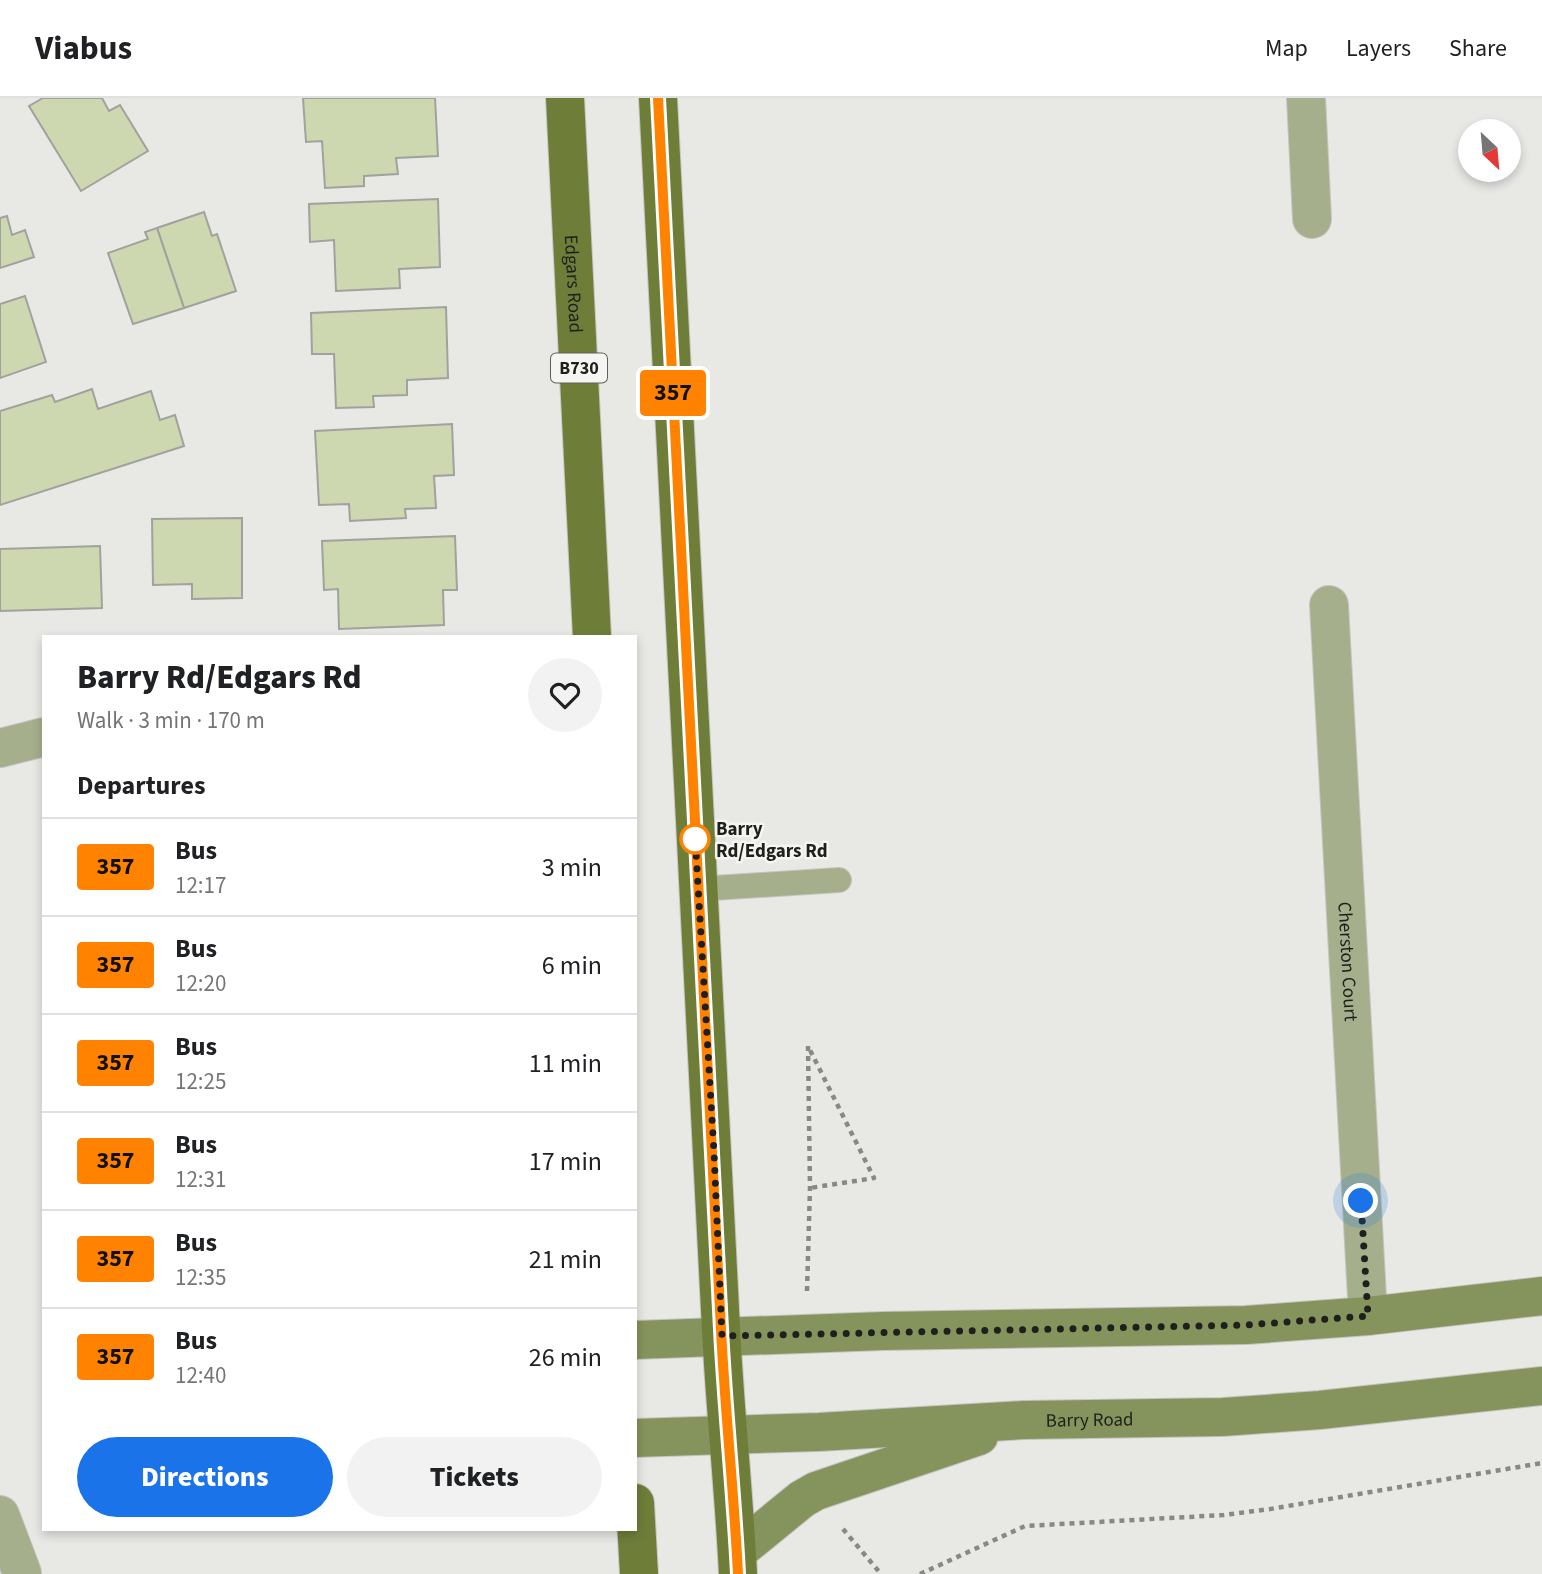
<!DOCTYPE html>
<meta charset="utf-8">
<style>
:root{--surface:#fff;--page:#f2f2f2;--text:#202124;--muted:#757577;--line:#e0e0e0;--accent:#1a73e8}
body{margin:0;font-family:"Source Sans 3",sans-serif;background:var(--page);color:var(--text);height:100vh;display:flex;flex-direction:column;font-size:26px;white-space:nowrap}
*{box-sizing:border-box;margin:0}
p{font-size:23px;color:var(--muted)}
.icon{flex:none;width:38px;height:38px;fill:none;stroke:currentColor;stroke-width:2;stroke-linecap:round;stroke-linejoin:round}
.map{position:relative;flex:1;overflow:hidden}
.side{position:absolute;left:42px;top:537px;width:595px;height:896px;display:flex;flex-direction:column;background:var(--surface);border-radius:0px;box-shadow:0 4px 10px #0003}
.side>*{flex:none}
.badge{padding:0 14px;border-radius:5px;font-size:24px;line-height:46px}
.needle{width:46px;rotate:154deg}
.fabs{position:absolute;left:1458px;top:21px;display:grid;gap:14px}
.fabs a{display:grid;place-items:center;width:63px;height:63px;border-radius:50%;background:var(--surface);box-shadow:0 4px 10px #0003;font-size:35px}
.you{position:absolute;width:35px;height:35px;margin:-18px;border:5px solid #fff;border-radius:50%;background:#1a73e8;box-shadow:0 0 0 10px #1a73e833}
.map>.badge{position:absolute;translate:-50% -50%;box-shadow:0 0 0 4px #fff}
h2{padding:0 35px;font-size:26px;line-height:63px}
.round{display:grid;place-items:center;flex:none;width:74px;height:74px;border-radius:37px;background:var(--page)}
.summary{display:flex;align-items:center;justify-content:space-between;height:119px;padding:0 35px}
h1{font-size:33px;font-weight:800;line-height:52px}
.cta{display:flex;gap:14px;margin-top:auto;padding:14px 35px}
.cta a{flex:1;height:80px;border-radius:42px;background:var(--accent);color:#fff;font-size:28px;font-weight:800;line-height:80px;text-align:center}
.cta a+a{background:var(--page);color:var(--text)}
ul{padding:0;list-style:none}
li{display:flex;align-items:center;gap:21px;height:98px;padding:0 35px;border-top:2px solid var(--line)}
li div{flex:1}
li b{display:block;font-size:26px}
li em{font-style:normal}
li .badge{min-width:77px;font-weight:700;text-align:center}
header{display:flex;align-items:center;gap:42px;box-sizing:border-box;height:98px;padding:0 35px;background:var(--surface);border-bottom:2px solid var(--line)}
header strong{font-size:33px}
nav{display:flex;gap:38px;margin-inline-start:auto;font-size:24px}
.map>svg:first-child{display:block}
.building{fill:#cdd8b1;stroke:#a0a29d;stroke-width:2}
.lines{fill:none;stroke-linecap:round;stroke-linejoin:round}
.lane-casing{stroke:#c4c5c0;stroke-width:26}
.street-casing{stroke:#c4c5c0;stroke-width:40}
.secondary-casing{stroke:#c4c5c0;stroke-width:40}
.primary-casing{stroke:#c4c5c0;stroke-width:40}
.path{stroke:#888985;stroke-width:4.5;stroke-dasharray:5 5;stroke-linecap:butt}
.lane{stroke:#a5af8c;stroke-width:24}
.street{stroke:#a5af8c;stroke-width:38}
.secondary{stroke:#85935d;stroke-width:38}
.primary{stroke:#6e7e39;stroke-width:38}
.line-casing{stroke:#fff;stroke-width:16}
.line{stroke:#ff8200;stroke-width:10}
.walk{stroke:#1f201e;stroke-width:7;stroke-dasharray:0 12.6}
.stop-dot{fill:#fff;stroke:#ff8200;stroke-width:3.5}
.labels{text-anchor:middle;stroke-width:5;stroke-linejoin:round;paint-order:stroke}
.shield{fill:#f5f6f1;stroke:#5f605d;stroke-width:2}
.shield-label{font-size:18px;font-weight:bold;fill:#1f201e}
.street-label{font-size:19px;fill:#1f201e;stroke:#f5f6f1}
.stop-label{font-size:19px;font-weight:bold;fill:#1f201e;stroke:#f5f6f1;text-anchor:start}
</style>
<header>
<strong>Viabus</strong>
<nav><a>Map</a><a>Layers</a><a>Share</a></nav>
</header>
<div class="map">
<svg width="1542" height="1476" viewBox="0 0 1542 1476">
<rect width="100%" height="100%" fill="#e8e9e4"/>
<!-- building -->
<g class="building">
<polygon points="43,0 102,0 109,13 120,7 148,53 81,93 29,8"/>
<polygon points="303,0 435,0 438,58 396,60 398,76 364,78 364,88 325,90 322,43 306,44"/>
<polygon points="438,101 440,169 399,171 400,190 336,193 334,142 310,144 309,106"/>
<polygon points="204,114 212,138 217,136 236,193 184,210 157,130"/>
<polygon points="7,118 12,137 25,132 34,159 0,170 0,120"/>
<polygon points="157,130 184,210 133,226 108,155 148,141 145,134"/>
<polygon points="25,198 46,264 0,280 0,206"/>
<polygon points="446,209 448,280 407,282 407,297 373,298 374,309 336,310 334,256 312,256 311,215"/>
<polygon points="92,291 98,311 151,293 160,322 175,317 184,348 0,407 0,313 52,297 55,304"/>
<polygon points="452,326 454,377 434,378 436,410 405,411 406,420 350,423 349,406 319,407 315,333"/>
<polygon points="242,420 242,500 192,501 192,486 153,487 152,421"/>
<polygon points="455,438 457,492 443,492 444,527 339,531 338,491 324,492 322,443"/>
<polygon points="100,448 102,510 0,513 0,451"/>
</g>
<g class="lines">
<!-- lane casing -->
<g class="lane-casing">
<polyline id="lane" points="698,791 839,782"/>
</g>
<!-- street casing -->
<g class="street-casing">
<g id="street">
<polyline points="1306,0 1312,121"/>
<path id="s1" d="M 1329,507 L 1368,1218"/>
<polyline points="0,650 44,639"/>
<polyline points="0,1417 22,1475"/>
</g>
</g>
<!-- secondary casing -->
<g class="secondary-casing">
<g id="secondary">
<polyline points="635,1242 883,1233 1246,1227 1368,1218 1542,1198"/>
<path id="s2" d="M 635,1340 L 819,1334 L 1024,1322 L 1223,1319 L 1320,1312 L 1542,1288"/>
<polyline points="737,1454 802,1401 816,1393 979,1338"/>
</g>
</g>
<!-- primary casing -->
<g class="primary-casing">
<g id="primary">
<path id="s3" d="M 565,0 L 592,539"/>
<path d="M 658,0 C 679,411 702,821 721,1231 C 725,1313 734,1394 738,1476"/>
<polyline points="635,1405 639,1476"/>
</g>
</g>
<!-- path -->
<g class="path">
<polyline points="807,1193 810,1090 808,948 874,1080 810,1090"/>
<polyline points="843,1431 881,1476"/>
<polyline points="920,1476 1025,1428 1224,1417 1270,1411 1542,1365"/>
</g>
<!-- lane -->
<use href="#lane" class="lane"/>
<!-- street -->
<use href="#street" class="street"/>
<!-- secondary -->
<use href="#secondary" class="secondary"/>
<!-- primary -->
<use href="#primary" class="primary"/>
</g>
<g class="lines">
<!-- line casing -->
<g class="line-casing">
<path id="line" d="M 658,0 C 679,411 701,821 721,1231 C 725,1313 734,1394 738,1476"/>
</g>
<!-- line -->
<use href="#line" class="line"/>
<!-- walk -->
<polyline class="walk" points="695,741 695,737 714,1054 722,1238 1246,1227 1368,1218 1361,1103"/>
</g>
<!-- markers -->
<circle class="stop-dot" cx="695" cy="741" r="14"/>
<g class="labels">
<!-- shield labels -->
<rect class="shield" x="551" y="255.5" width="56" height="29" rx="5"/>
<g class="shield-label">
<text x="579" y="276">B730</text>
</g>
<!-- street labels -->
<g class="street-label">
<text dy="7" stroke="none"><textPath href="#s3" startOffset="186">Edgars Road</textPath></text>
<text dy="7" stroke="none"><textPath href="#s1" startOffset="357">Cherston Court</textPath></text>
<text dy="7" stroke="none"><textPath href="#s2" startOffset="455">Barry Road</textPath></text>
</g>
<!-- stop labels -->
<g class="stop-label">
<text x="716" y="737">Barry<tspan x="716" dy="22">Rd/Edgars Rd</tspan></text>
</g>
</g>
</svg>
<div class="fabs">
<a><svg class="needle" viewBox="-14 -14 28 28"><path d="M0-13l5 13h-10z" fill="#e53935"/><path d="M0 13l5-13h-10z" fill="#757577"/></svg></a>
</div>
<div class="you" style="left:1361px;top:1103px"></div>
<b class="badge" style="left:673px;top:295px;background:#ff8200;color:#111">357</b>
<section class="side">
<div class="summary"><div><h1>Barry Rd/Edgars Rd</h1><p>Walk · 3 min · 170 m</p></div><a class="round"><svg class="icon" aria-label="heart" viewBox="0 0 24 24"><path d="M12 20l-8-8c-3-5 5-10 8-4 3-6 11-1 8 4z"/></svg></a></div>
<h2>Departures</h2>
<ul>
<li><span class="badge" style="background:#ff8200;color:#111">357</span><div><b>Bus</b><p>12:17</p></div><em>3 min</em></li>
<li><span class="badge" style="background:#ff8200;color:#111">357</span><div><b>Bus</b><p>12:20</p></div><em>6 min</em></li>
<li><span class="badge" style="background:#ff8200;color:#111">357</span><div><b>Bus</b><p>12:25</p></div><em>11 min</em></li>
<li><span class="badge" style="background:#ff8200;color:#111">357</span><div><b>Bus</b><p>12:31</p></div><em>17 min</em></li>
<li><span class="badge" style="background:#ff8200;color:#111">357</span><div><b>Bus</b><p>12:35</p></div><em>21 min</em></li>
<li><span class="badge" style="background:#ff8200;color:#111">357</span><div><b>Bus</b><p>12:40</p></div><em>26 min</em></li>
</ul>
<div class="cta"><a>Directions</a><a>Tickets</a></div>
</section>
</div>
